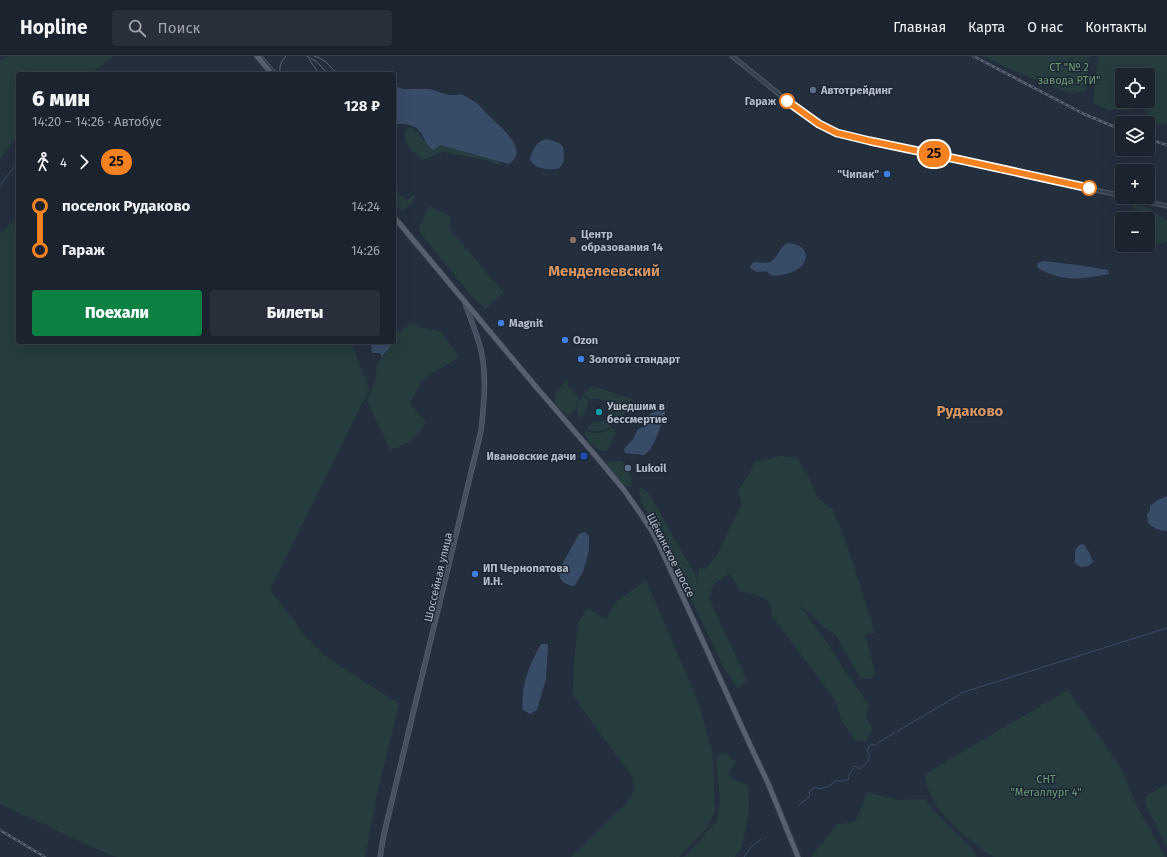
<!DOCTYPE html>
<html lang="ru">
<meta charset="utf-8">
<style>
:root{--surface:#1b232e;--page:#282f3a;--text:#f1f3f6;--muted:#a0a4aa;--line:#39404a;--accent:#0b8043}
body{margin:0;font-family:"Fira Sans",sans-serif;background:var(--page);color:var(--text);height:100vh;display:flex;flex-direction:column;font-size:15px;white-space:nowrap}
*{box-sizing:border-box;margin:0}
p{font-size:13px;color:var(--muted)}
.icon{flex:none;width:22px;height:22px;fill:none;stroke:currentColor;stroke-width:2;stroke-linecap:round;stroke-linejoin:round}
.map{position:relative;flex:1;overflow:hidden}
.panel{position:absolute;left:16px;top:16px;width:380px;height:272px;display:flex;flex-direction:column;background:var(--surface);border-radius:4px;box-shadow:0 4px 16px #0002,0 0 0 1px var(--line)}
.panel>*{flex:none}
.badge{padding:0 8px;border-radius:13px;font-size:14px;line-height:26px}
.tools{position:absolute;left:1115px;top:12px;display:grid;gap:8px}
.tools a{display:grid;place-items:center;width:40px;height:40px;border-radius:4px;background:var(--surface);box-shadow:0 4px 16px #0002,0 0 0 1px var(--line);font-size:20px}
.map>.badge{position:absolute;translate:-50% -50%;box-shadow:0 0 0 2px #fff}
.legs{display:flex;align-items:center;gap:6px;height:44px;padding:0 16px;font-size:13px}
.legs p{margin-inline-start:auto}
.head{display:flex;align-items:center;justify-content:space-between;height:68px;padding:0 16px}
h1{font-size:22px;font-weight:800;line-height:30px}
.primary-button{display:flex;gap:8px;margin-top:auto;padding:8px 16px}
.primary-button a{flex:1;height:46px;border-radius:4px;background:var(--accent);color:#fff;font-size:16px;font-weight:800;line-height:46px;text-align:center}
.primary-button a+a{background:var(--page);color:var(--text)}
ul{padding:0 16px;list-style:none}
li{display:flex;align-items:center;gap:14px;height:44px;font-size:15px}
li i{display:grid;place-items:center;width:6px;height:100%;margin:0 5px;background:currentColor}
li i::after{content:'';width:10px;height:10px;margin:-5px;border:3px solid;border-radius:50%;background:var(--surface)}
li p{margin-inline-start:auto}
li:first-child i{background:linear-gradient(#0000 50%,currentColor 0)}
li:last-child i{background:linear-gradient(currentColor 50%,#0000 0)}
header{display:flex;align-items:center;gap:24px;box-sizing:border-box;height:56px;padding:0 20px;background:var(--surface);border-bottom:1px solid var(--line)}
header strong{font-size:19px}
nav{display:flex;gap:22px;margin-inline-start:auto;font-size:14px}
.search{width:280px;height:36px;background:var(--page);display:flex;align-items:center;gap:10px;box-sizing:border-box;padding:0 14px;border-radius:4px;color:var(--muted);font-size:15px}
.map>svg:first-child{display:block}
.green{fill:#263c3f;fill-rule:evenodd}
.water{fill:#394c67}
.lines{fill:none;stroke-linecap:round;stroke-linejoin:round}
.stream{stroke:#394c67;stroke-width:1}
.tertiary-casing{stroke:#565f6c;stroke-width:5}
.secondary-casing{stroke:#565f6c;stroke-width:5.5}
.primary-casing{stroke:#414a57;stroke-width:6}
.tertiary{stroke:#38414e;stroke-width:3.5}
.secondary{stroke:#465061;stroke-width:4}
.primary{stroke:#56606e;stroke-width:4.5}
.tram{stroke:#5a6575;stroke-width:1}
.rail-casing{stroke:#5a6575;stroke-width:2.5}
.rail{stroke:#1d2633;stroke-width:1;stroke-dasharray:3;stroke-linecap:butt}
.line-1-casing{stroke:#fff;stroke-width:9}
.line-1{stroke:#f58220;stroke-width:6}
.service-dot{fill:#5c6f8a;stroke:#1d2633;stroke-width:1.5}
.stop-1-dot{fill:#fff;stroke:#f58220;stroke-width:2}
.shop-dot{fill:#3f7fe0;stroke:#1d2633;stroke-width:1.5}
.education-dot{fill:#8d6e63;stroke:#1d2633;stroke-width:1.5}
.culture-dot{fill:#0f9aa8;stroke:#1d2633;stroke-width:1.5}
.transit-dot{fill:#1a4fb4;stroke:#1d2633;stroke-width:1.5}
.labels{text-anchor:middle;stroke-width:3;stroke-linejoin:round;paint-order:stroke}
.park-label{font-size:11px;fill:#6b9a76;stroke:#1d2633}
.poi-label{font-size:11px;font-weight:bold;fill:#b4bcc9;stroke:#1d2633;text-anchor:start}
.stop-label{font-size:11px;font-weight:bold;fill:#b4bcc9;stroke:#1d2633;text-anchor:end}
.street-label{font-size:11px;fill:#b4bcc9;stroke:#1d2633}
.district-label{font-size:15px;font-weight:bold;fill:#d59563;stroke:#1d2633}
</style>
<header>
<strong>Hopline</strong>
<div class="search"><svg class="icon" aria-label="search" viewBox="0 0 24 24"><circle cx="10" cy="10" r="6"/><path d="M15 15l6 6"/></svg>Поиск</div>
<nav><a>Главная</a><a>Карта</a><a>О нас</a><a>Контакты</a></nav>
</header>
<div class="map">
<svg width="1167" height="801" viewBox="0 0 1167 801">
<rect width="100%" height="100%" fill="#242f3e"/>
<!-- green -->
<g class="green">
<polygon points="8,0 114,0 91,18 18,18 18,79 0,104 0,5"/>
<polygon points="982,0 1090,0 1086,34 1072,38 1038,25"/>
<path d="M 1098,0 L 1167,0 L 1167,68 L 1155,67 L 1140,49 L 1129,54 L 1109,54 L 1093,47 ZM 1122,19 L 1148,19 L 1148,45 L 1122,45 Z"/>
<path d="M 409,71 L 418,76 L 423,84 L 428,86 L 435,85 L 501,104 L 500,109 L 485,104 L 443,96 L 423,104 C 412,92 403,92 405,74 Z"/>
<path d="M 394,127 C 397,134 400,141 407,144 L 413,139 L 415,140 L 411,148 L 404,154 L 400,154 L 394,147 Z"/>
<polygon points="1134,148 1148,152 1167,165 1167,186 1165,186 1161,188 1148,184 1148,163 1128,163 1129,160 1150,160 1132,152"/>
<polygon points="430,150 451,161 449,172 503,236 485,253 470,238 418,174"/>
<polygon points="18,159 18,286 351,286 369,333 270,534 307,582 325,600 399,648 377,738 365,801 117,801 92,791 0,748 0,178"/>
<path d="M 411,267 L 422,272 L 440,275 L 459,300 C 450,308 443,311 432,317 C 421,324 415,336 410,348 L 426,366 L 412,385 L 390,394 L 367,344 L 375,327 L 377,309 L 389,286 L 394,286 L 394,280 Z"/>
<path d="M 566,325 L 569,325 L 567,329 L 579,341 L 575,353 L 568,359 C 550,350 552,338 566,325 Z"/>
<path d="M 592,330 L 632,343 L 626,356 L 613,369 L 606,362 C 615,350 603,339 590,344 L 584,338 Z"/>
<path d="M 583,339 L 589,346 L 587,349 L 586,356 L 579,363 C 575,354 577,347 583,339 Z"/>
<path d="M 604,364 L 611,371 C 603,375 595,377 587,373 L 595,365 L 599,366 Z"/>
<path d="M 612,372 L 616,376 L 607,395 C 595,395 590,387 584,377 L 586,375 C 596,378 603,378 612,372 Z"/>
<polygon points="781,400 797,402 810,424 818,442 833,454 847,489 875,577 865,578 875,617 871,623 860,622 835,578 825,572 798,547 827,587 854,628 869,649 866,660 872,673 866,686 855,684 842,666 836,645 772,560 771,546 756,539 740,535 729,517 713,529 709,542 747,625 738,632 724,612 670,499 643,450 639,439 640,431 648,436 698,524 699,512 705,513 716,501 742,448 738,435 750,416 755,406"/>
<path d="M 622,405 C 628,411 633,421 631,430 L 627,431 L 622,428 L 606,409 L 607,406 Z"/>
<path d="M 646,524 L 699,648 L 713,700 L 715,755 L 707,772 L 679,801 L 571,801 L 626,748 C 634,738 636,731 631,719 L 583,654 L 573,638 L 574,608 L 578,568 L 587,552 L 606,563 L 616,546 Z"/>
<path d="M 1068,634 L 1123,716 L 1137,750 L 1165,801 L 994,801 C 966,783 929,754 925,720 L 930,715 Z"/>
<polygon points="724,697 736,706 728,718 736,725 748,729 749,755 742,790 735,801 684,801 717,765 720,746 716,702"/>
<polygon points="1167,728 1167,791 1145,747 1146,740"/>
<polygon points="867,737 899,744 924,743 946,767 968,788 977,801 812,801 812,799 823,787 837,768 855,766"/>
</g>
<!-- water -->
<g class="water">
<path d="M 394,30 L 404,33 L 430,33 L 448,39 L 458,39 L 461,38 C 469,42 476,46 482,52 C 485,55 487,59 490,61 C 501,71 530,94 509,108 L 444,90 L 440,89 L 434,94 C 422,89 427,75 410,69 C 406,68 399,68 394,68 Z"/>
<path d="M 547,83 C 553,85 560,86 563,91 C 565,98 565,112 556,113 C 553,114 549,113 546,113 C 539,112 533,110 530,103 C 533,93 536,85 547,83 Z"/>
<path d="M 788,187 C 808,188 812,205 796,214 C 789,218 781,219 774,220 L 771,219 L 766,215 L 757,216 L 750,212 L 750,210 L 754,206 C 759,206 765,208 770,206 C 778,202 779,191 788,187 Z"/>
<path d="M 1043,205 L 1078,209 L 1108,214 L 1109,218 C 1087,222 1069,226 1048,217 C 1044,215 1040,214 1037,211 L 1038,207 Z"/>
<polygon points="375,286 385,286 391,289 382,301 380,297 372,297 371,293 373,292 371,290"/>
<path d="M 661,352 L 665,352 L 665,357 C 661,368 654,394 644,399 L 625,397 L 624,393 L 633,383 L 638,373 L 644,371 C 646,359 651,357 661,352 Z"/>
<path d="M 1167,440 L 1167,475 C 1160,475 1153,472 1148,467 L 1147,458 L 1150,455 L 1150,450 L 1156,445 Z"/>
<path d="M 585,476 L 589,480 L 589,494 L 583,516 L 574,530 C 568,529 559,526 559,517 C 560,510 575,486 579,478 Z"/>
<path d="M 1082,488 L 1085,489 L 1086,493 L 1089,496 L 1093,506 C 1088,512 1080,513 1075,507 C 1076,500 1072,492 1082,488 Z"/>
<path d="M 541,588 L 548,588 L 546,623 L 537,654 L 530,658 L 523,654 C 520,631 530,607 541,588 Z"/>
</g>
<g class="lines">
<!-- stream -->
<g class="stream">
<polyline points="0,130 18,105"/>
<path d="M 798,750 L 810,740 L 809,737 L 813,732 L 818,732 L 820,733 L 829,730 L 836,724 C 839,726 846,725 849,723 L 848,721 L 854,711 L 855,710 L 859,713 C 864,710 868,707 870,701 L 867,695 L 870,689 L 876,689 L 879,686 L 964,636 L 1167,572"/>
<polyline points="744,801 751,791 761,783"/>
</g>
<!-- tertiary casing -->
<g class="tertiary-casing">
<g id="tertiary">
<polyline points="732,0 795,51 819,68 837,77 870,85 1004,113 1122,140"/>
<polyline points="1124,141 1167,150"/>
</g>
</g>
<!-- secondary casing -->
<g class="secondary-casing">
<path id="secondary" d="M 380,801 L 384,778 L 481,375 C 484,348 487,321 481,294 C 477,278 470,262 465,247"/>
</g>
<!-- primary casing -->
<g class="primary-casing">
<g id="primary">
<polyline points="257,0 272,18"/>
<polyline points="394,161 537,332 595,399 624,434 638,454 652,475 661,493 751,691 768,727 798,801"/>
</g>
</g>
<!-- tertiary -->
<use href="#tertiary" class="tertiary"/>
<!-- secondary -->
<use href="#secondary" class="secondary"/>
<!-- primary -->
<use href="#primary" class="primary"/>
<!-- tram -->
<g class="tram">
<polyline points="262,0 278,18"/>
<polyline points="307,0 317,6 328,18"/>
<path d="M 314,0 C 325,3 330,10 337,18"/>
<polyline points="309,3 319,18"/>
<path d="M 280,18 C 279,11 281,5 286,0"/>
</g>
<!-- rail casing -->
<g class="rail-casing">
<g id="rail">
<polyline points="973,0 1084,58 1122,74"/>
<polyline points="1148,83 1167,89"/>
<polyline points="0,774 45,801"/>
</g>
</g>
<!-- rail -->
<use href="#rail" class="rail"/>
</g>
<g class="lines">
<!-- line-1 casing -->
<g class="line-1-casing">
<polyline id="line-1" points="787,45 819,68 837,77 870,85 961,104 1089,132"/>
</g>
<!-- line-1 -->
<use href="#line-1" class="line-1"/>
</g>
<!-- markers -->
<g class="service-dot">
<circle cx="813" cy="34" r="4"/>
<circle cx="628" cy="412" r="4"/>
</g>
<g class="stop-1-dot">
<circle cx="787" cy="45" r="7"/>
<circle cx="1089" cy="132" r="7"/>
</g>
<g class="shop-dot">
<circle cx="887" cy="118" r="4"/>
<circle cx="501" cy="267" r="4"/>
<circle cx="565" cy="284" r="4"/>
<circle cx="581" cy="303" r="4"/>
<circle cx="475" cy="518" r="4"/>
</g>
<circle class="education-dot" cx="573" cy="184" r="4"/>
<circle class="culture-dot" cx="599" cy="356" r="4"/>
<rect class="transit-dot" x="580" y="396" width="8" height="8" rx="2"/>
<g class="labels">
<!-- park labels -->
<g class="park-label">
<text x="1069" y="15">СТ "№ 2<tspan x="1069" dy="13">завода РТИ"</tspan></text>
<text x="1046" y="727">СНТ<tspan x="1046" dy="13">"Металлург 4"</tspan></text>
</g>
<!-- poi labels -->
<g class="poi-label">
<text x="821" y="38">Автотрейдинг</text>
<text x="879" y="122" text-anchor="end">"Чипак"</text>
<text x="581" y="182">Центр<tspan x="581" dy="13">образования 14</tspan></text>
<text x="509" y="271">Magnit</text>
<text x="573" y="288">Ozon</text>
<text x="589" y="307">Золотой стандарт</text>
<text x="607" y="354">Ушедшим в<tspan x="607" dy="13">бессмертие</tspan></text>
<text x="576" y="404" text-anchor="end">Ивановские дачи</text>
<text x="636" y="416">Lukoil</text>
<text x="483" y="516">ИП Чернопятова<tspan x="483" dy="13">И.Н.</tspan></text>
</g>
<!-- stop labels -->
<g class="stop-label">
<text x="776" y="49">Гараж</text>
</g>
<!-- street labels -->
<g class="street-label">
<text transform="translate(671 499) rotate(63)" y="4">Щёкинское шоссе</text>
<text transform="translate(438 521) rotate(-77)" y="4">Шоссейная улица</text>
</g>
<!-- district labels -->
<g class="district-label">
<text x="604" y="220">Менделеевский</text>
<text x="970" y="360">Рудаково</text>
</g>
</g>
</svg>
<div class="tools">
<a><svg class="icon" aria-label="locate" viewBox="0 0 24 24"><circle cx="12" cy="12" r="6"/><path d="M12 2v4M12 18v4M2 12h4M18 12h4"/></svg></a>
<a><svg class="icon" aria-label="layers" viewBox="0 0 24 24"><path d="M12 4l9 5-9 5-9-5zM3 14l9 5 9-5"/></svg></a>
<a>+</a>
<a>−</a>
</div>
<b class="badge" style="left:934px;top:98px;background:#f58220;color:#111">25</b>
<section class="panel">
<div class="head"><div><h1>6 мин</h1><p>14:20 – 14:26 · Автобус</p></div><b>128 ₽</b></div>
<div class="legs"><svg class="icon" aria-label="walk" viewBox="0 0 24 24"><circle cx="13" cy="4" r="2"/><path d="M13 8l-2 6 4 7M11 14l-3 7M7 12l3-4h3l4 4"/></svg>4<svg class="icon" aria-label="forward" viewBox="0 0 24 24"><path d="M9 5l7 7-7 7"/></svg><b class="badge" style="background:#f58220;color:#111">25</b></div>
<ul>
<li><i style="color:#f58220"></i><b>поселок Рудаково</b><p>14:24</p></li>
<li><i style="color:#f58220"></i><b>Гараж</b><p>14:26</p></li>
</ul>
<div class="primary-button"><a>Поехали</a><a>Билеты</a></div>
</section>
</div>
